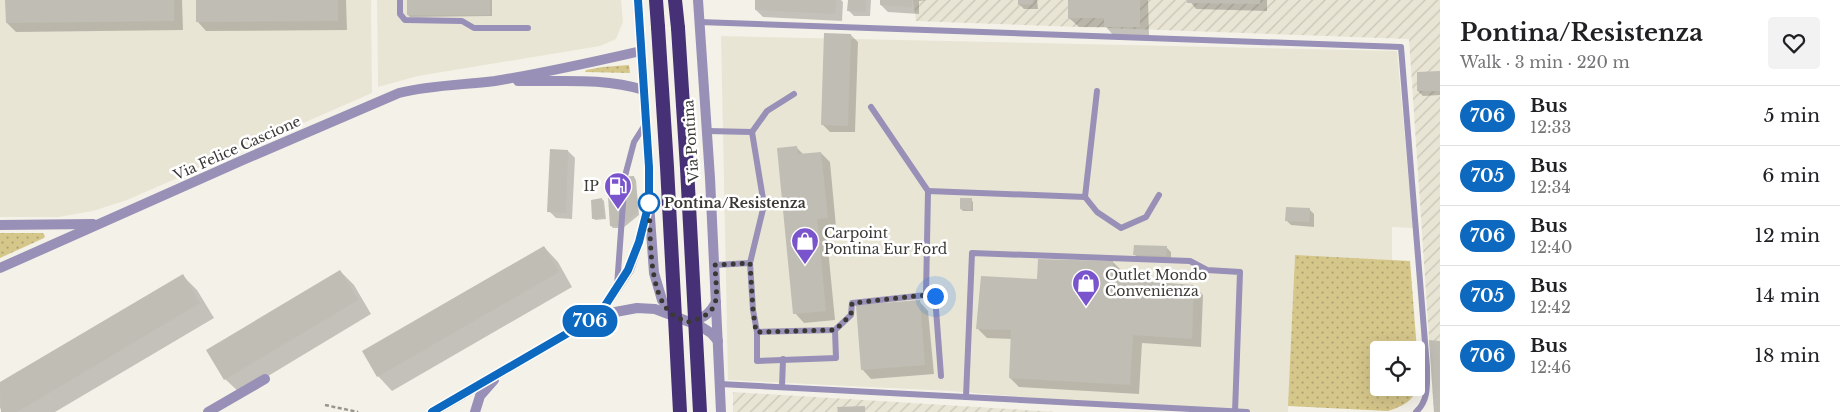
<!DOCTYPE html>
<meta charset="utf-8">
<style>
:root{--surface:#fff;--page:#f2f2f2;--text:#202124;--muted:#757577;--line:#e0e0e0}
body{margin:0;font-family:"Libre Baskerville",serif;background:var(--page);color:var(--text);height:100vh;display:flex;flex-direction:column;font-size:19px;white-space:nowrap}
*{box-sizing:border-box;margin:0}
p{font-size:16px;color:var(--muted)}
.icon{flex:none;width:28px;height:28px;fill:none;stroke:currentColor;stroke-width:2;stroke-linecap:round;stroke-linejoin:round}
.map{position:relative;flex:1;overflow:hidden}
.panel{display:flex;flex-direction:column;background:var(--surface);width:400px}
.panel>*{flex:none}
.badge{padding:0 10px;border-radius:16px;font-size:18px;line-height:32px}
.tools{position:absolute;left:1370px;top:341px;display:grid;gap:10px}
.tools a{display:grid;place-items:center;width:55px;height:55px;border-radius:5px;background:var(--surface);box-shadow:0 5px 20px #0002;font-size:25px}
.you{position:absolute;width:25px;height:25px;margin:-12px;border:4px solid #fff;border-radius:50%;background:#1a73e8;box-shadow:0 0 0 8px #1a73e833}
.map>.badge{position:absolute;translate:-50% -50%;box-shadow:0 0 0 2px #fff}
.round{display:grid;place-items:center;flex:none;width:52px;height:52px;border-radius:5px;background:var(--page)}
.headline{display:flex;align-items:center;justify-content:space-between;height:85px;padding:0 20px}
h1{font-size:24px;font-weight:800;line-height:38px}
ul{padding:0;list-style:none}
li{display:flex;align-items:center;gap:15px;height:60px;padding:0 20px;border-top:1px solid var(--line)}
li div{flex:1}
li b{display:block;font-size:19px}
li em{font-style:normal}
li .badge{min-width:55px;font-weight:700;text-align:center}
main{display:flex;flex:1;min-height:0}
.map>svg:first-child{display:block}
.built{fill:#e9e5d5}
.industrial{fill:url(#industrial-furrows)}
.grass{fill:url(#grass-dots);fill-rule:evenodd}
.shadow{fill:#0003}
.building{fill:#c0bdb4}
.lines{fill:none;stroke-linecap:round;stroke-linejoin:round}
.path{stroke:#96958e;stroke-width:2.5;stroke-dasharray:4 2.5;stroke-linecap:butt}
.service{stroke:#9890b6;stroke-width:6}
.minor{stroke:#9890b6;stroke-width:10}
.tertiary{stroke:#9890b6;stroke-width:10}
.trunk{stroke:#463076;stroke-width:14}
.trunk-bridge{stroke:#463076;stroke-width:14}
.line-casing{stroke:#fff;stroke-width:11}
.line{stroke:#0c69bf;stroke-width:8}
.walk{stroke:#3a3935;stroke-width:5;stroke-dasharray:0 9}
.stop-dot{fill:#fff;stroke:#0c69bf;stroke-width:2.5}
.labels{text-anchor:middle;stroke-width:5;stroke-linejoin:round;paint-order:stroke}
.street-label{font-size:14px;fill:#3a3935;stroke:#fff}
.poi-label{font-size:14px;fill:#3a3935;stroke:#fff;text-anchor:start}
.stop-label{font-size:14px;font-weight:bold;fill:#3a3935;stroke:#fff;text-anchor:start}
</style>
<main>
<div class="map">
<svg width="1440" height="412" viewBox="0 0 1440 412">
<defs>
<pattern id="industrial-furrows" width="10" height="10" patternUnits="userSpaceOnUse" patternTransform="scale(1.25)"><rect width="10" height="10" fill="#e9e5d5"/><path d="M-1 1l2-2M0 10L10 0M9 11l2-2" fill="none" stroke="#c9c5b7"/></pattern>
<pattern id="grass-dots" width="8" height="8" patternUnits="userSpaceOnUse" patternTransform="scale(1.25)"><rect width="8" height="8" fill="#d5c68a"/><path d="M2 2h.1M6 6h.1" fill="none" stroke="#aea272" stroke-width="1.8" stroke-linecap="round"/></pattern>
</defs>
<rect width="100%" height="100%" fill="#f4f2e8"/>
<!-- built -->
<g class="built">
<polygon points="0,0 371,0 372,93 127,200 93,211 59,217 0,217"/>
<polygon points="377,0 621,0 623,22 616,39 600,46 418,76 378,87"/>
<polygon points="721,36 1397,51 1413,228 1392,227 1392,260 1295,256 1288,412 1205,412 950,391 728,380"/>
</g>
<!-- industrial -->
<g class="industrial">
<polygon points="913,0 1440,0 1440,412 1434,412 1409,39 916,21"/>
<polygon points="733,392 1057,412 733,412"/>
</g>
<!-- grass -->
<g class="grass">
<polygon points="629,65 630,73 585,72 586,70 603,67"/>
<polygon points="0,233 43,233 45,236 44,238 0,258"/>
<path d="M 1295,255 L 1410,261 L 1419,376 C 1417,398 1409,404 1388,411 L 1288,406 ZM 1379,350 L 1416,350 L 1416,388 L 1379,388 Z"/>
</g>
<!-- shadow -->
<g class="shadow">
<polygon points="7,0 182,0 183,30 16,32 7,23"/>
<polygon points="197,0 346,0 347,30 206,31 197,21"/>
<polygon points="408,0 492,0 492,16 410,17 408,15"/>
<polygon points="757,0 841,0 843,2 842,21 763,17 756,10"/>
<polygon points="849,0 871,0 870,16 854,16 849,11"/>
<polygon points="881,0 927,0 919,1 919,14 888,12 881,5"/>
<polygon points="1019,0 1037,0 1038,9 1024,9 1019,4"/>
<polygon points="1069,0 1148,0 1149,35 1114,36 1106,27 1079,27 1069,18"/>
<polygon points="1189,0 1267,0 1267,11 1196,9"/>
<polygon points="851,35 858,42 855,132 830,132 822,124"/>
<polygon points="1440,72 1440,95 1423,96 1418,91"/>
<polygon points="796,147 804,155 821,153 830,162 836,227 826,228 835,320 804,323 795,313"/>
<polygon points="568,151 575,158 572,219 556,218 549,211"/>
<polygon points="634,177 636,180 639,215 623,228 613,228 611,226 618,197"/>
<polygon points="602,199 604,201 606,219 595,220 593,218"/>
<polygon points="971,199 973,202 973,211 963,211 961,209"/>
<polygon points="1309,209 1314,214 1314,227 1291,225 1287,221"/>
<polygon points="544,247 558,262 572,287 392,391 378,376"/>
<polygon points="1166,247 1171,252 1171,260 1139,259 1134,254"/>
<polygon points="1113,262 1122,271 1122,281 1194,286 1203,295 1201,347 1142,343 1139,394 1019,387 1010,378 1012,339 987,338 978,329 1039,280"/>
<polygon points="340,271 354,285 371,314 240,393 225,379"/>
<polygon points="183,276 197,290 214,318 55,412 3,412 0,408 0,384"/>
<polygon points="919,301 928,311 934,374 871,379 862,369"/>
</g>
<!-- building -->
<g class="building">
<polygon points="5,0 174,0 174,21 6,23"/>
<polygon points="196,0 338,0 338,21 196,22"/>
<rect x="407" y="0" width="83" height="15"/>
<polygon points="755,0 836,0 835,14 755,10"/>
<polygon points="848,0 866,0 866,12 847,11"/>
<polygon points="880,0 912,0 912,7 880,5"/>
<polygon points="1018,0 1033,0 1033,4 1018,5"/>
<polygon points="1068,0 1140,0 1140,27 1104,27 1104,18 1068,18"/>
<polygon points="1187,0 1260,0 1260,4 1187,3"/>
<polygon points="824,33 851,34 848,126 821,125"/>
<polygon points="1440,71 1440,91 1417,91 1417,72"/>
<polygon points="797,146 798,154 821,152 828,218 817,219 826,311 793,314 777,148"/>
<polygon points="550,149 568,150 566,213 547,212"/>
<polygon points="634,176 638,212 621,226 610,226 608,197 617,196 616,177"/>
<polygon points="602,198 604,217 592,219 591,200"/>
<polygon points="960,198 972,198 971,210 960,209"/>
<polygon points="1286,207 1310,208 1309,222 1285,221"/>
<polygon points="1134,245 1167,246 1166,256 1133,255"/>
<polygon points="544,246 559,272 377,377 362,351"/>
<polygon points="1038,259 1113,261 1113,279 1194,285 1192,339 1133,335 1130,385 1009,378 1011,330 976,329 981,276 1037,279"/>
<polygon points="340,270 358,300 224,380 206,350"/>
<polygon points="183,274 200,303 17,412 1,412 0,382"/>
<polygon points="920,300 925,365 861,370 856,305"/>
<polygon points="1429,340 1440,341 1440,412 1434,412"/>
<polygon points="865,406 865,412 838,412 837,407"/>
</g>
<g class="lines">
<!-- path -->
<polyline class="path" points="325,405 358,412"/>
<!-- service -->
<g class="service">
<polyline points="400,0 400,14 405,20 462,21 474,28 528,28"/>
<path d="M 699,22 L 1401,47 L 1427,367 C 1427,384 1429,400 1416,412"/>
<polyline points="707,131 752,132 764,205 750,263 715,265"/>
<polyline points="752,132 767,111 794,94"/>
<polyline points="928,191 1085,197 1097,91"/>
<polyline points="1085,197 1097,212 1121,228 1146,217 1159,195"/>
<polyline points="750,263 753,310 757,332 835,330 851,315 852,303 926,295 928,191 871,107"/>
<polyline points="617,286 625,176 634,142 646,123"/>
<polyline points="926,295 935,296 941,376"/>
<polyline points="757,332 757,361 836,358 835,330"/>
<polyline points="720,384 1247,412"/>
<polyline points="782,387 783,359"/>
<polyline points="966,397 972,253 1190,261 1207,270 1240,272 1235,412"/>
</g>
<!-- minor -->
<polyline class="minor" points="208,412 265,379"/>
<!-- tertiary -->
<g class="tertiary">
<polyline points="638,0 649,167 649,203 654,273 662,300 673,316"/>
<polyline points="698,0 710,178 721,412"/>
<path d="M 518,81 C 560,82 602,77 644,90"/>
<polyline points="0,225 93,224"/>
<path d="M 0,268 L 243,160 L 399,93 C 430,85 463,85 495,81 C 544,73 593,62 641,51"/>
<polyline points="599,315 637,308 655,309 700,326 711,333 718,341"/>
<path d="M 691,322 C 703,318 710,314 716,302"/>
<polyline points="433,412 599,315 629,270 639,242 647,213"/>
<polyline points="475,412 480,396 494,380"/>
</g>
<!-- trunk -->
<g class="trunk">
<polyline points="656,0 658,27"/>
<polyline points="675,0 678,28"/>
</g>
<!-- trunk-bridge -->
<g class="trunk-bridge">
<polyline points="658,27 667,167 680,412"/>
<polyline points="678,28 687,168 700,412"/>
</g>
</g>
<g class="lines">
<!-- line casing -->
<g class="line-casing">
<polyline id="line" points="432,412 599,315 628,270 639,242 649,203 649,167 638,0"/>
</g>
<!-- line -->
<use href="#line" class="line"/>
<!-- walk -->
<path class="walk" d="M 649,203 C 651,232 647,295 673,315 C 677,318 683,320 688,322 C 724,313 716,296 715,265 L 750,263 L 753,310 L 756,332 L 835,330 L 851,315 L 852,303 L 926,295 L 935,296"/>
</g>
<!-- icons -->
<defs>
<g id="fuel-pin" transform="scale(1.4375)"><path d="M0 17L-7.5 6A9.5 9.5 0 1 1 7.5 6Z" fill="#7a54cd" stroke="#fff"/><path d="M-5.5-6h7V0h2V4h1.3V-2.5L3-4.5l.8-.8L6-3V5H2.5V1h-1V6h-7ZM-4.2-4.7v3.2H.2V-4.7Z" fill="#fff"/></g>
<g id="shop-pin" transform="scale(1.4375)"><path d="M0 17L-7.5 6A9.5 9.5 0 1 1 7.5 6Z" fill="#7a54cd" stroke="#fff"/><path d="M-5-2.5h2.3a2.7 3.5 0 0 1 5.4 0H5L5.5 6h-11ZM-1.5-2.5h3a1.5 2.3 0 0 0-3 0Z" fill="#fff"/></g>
</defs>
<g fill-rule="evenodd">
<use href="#fuel-pin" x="618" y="186"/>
<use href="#shop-pin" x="805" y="241"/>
<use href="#shop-pin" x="1086" y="283"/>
</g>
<!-- markers -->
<circle class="stop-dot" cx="649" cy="203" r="10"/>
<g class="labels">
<!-- street labels -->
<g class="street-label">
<text transform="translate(691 141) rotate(-94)" y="5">Via Pontina</text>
<text transform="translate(237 148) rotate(-24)" y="5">Via Felice Cascione</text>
</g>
<!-- poi labels -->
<g class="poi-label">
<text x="599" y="191" text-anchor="end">IP</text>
<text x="824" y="238">Carpoint<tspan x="824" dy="16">Pontina Eur Ford</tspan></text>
<text x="1105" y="280">Outlet Mondo<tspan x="1105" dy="16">Convenienza</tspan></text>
</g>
<!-- stop labels -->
<g class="stop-label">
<text x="664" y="208">Pontina/Resistenza</text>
</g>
</g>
</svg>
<div class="tools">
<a><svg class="icon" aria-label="locate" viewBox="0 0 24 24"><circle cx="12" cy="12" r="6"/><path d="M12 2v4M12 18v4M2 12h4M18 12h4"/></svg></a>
</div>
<div class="you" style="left:935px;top:296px"></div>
<b class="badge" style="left:590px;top:321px;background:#0c69bf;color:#fff">706</b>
</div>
<section class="panel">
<div class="headline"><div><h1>Pontina/Resistenza</h1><p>Walk · 3 min · 220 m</p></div><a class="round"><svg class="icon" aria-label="heart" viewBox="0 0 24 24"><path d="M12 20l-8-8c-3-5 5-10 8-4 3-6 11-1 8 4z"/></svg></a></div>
<ul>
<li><span class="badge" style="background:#0c69bf;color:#fff">706</span><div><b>Bus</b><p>12:33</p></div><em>5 min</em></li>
<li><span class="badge" style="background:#0c69bf;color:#fff">705</span><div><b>Bus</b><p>12:34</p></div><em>6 min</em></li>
<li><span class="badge" style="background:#0c69bf;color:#fff">706</span><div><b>Bus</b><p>12:40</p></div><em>12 min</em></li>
<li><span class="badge" style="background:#0c69bf;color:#fff">705</span><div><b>Bus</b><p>12:42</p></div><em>14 min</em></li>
<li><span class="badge" style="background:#0c69bf;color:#fff">706</span><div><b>Bus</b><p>12:46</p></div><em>18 min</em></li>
</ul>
</section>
</main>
